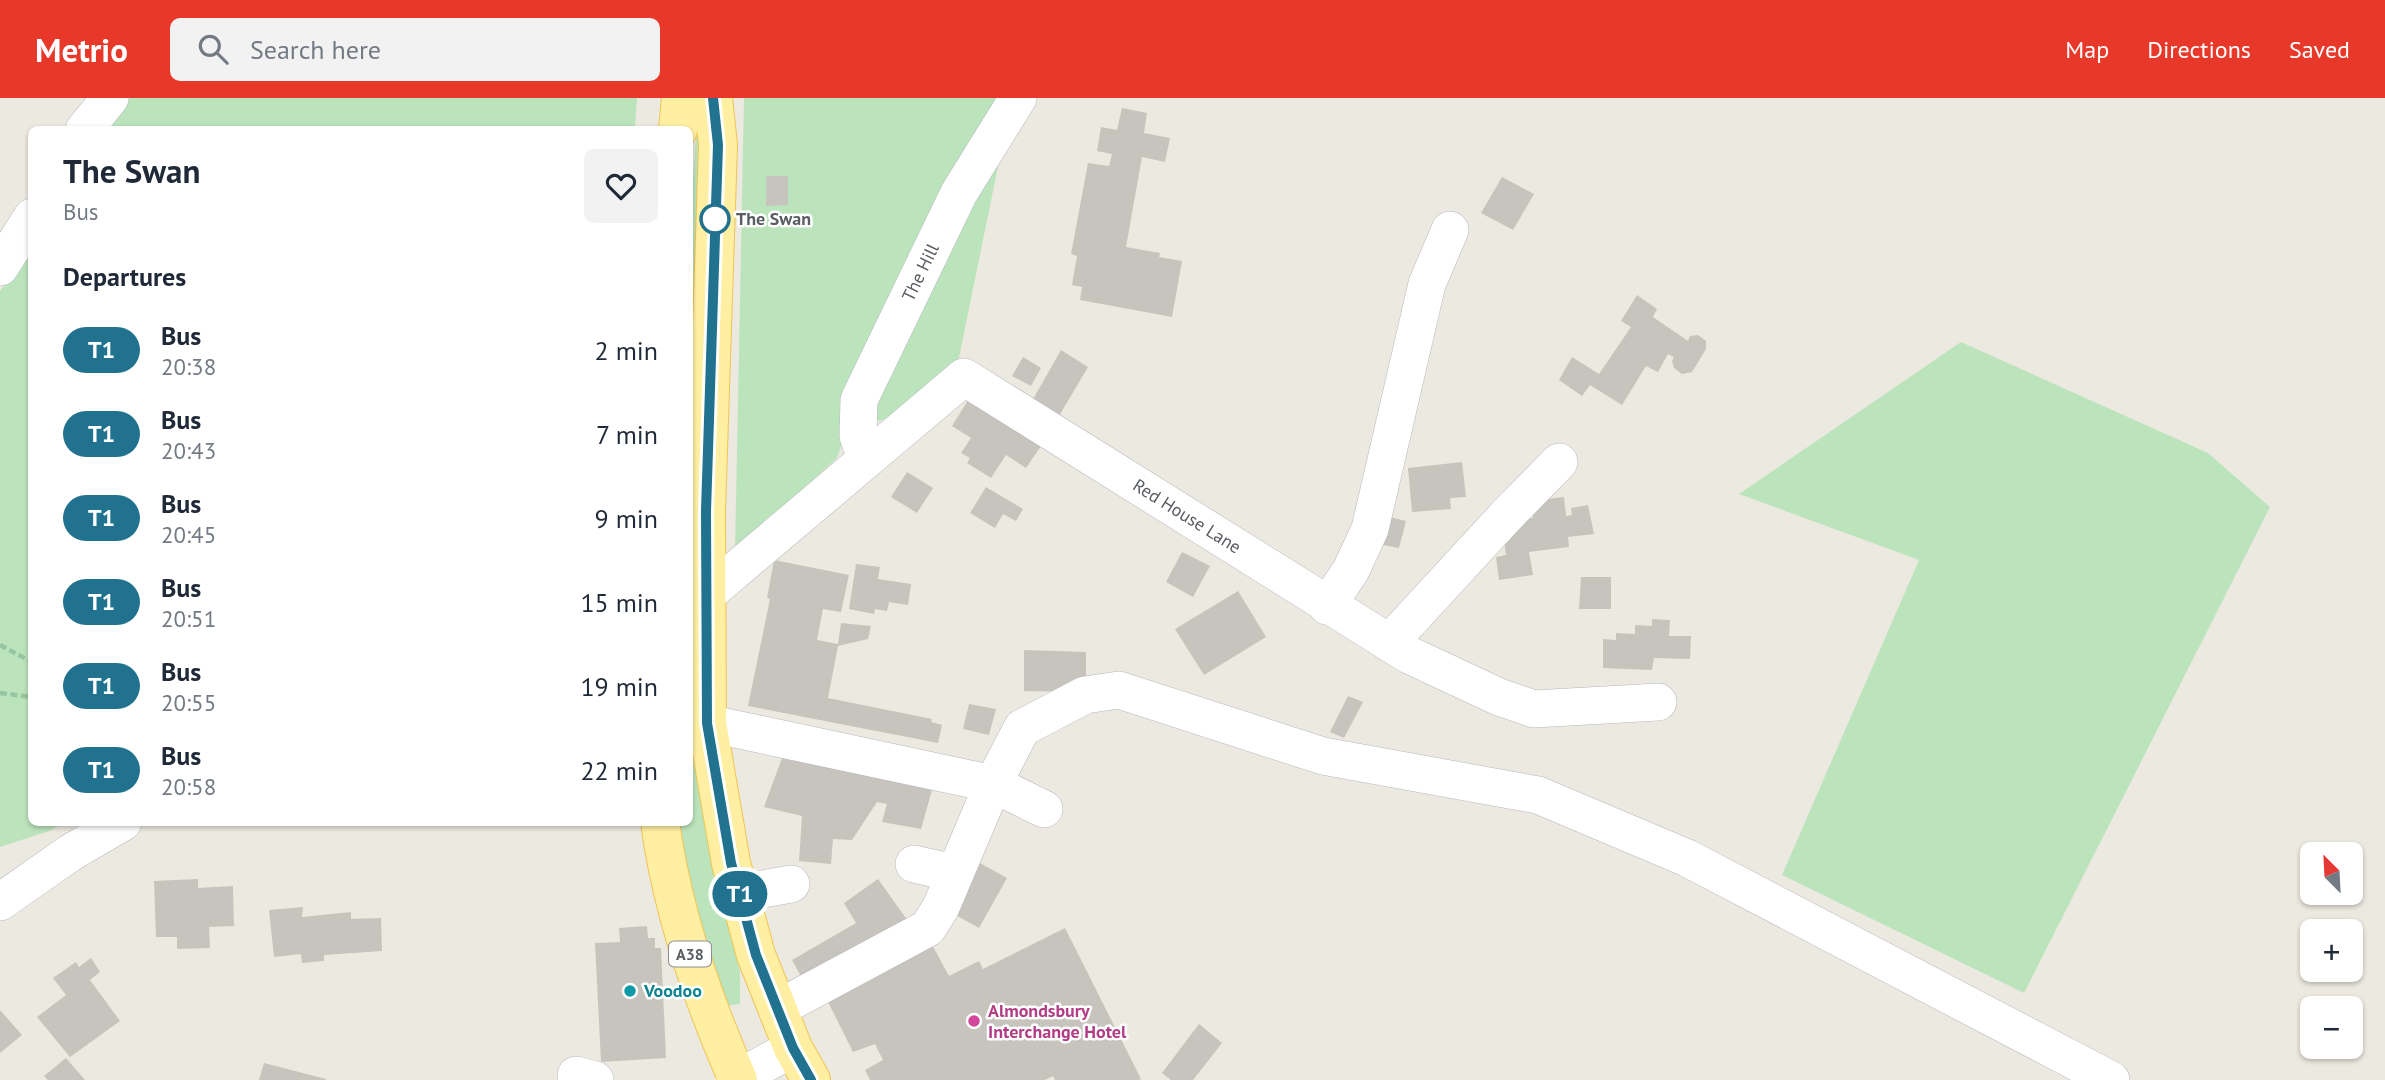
<!DOCTYPE html>
<meta charset="utf-8">
<style>
:root{--surface:#fff;--page:#f2f2f3;--text:#1f2937;--muted:#747a83;--accent:#e83829}
body{margin:0;font-family:"PT Sans",sans-serif;background:var(--page);color:var(--text);height:100vh;display:flex;flex-direction:column;font-size:26px;white-space:nowrap}
*{box-sizing:border-box;margin:0}
p{font-size:23px;color:var(--muted)}
.icon{flex:none;width:38px;height:38px;fill:none;stroke:currentColor;stroke-width:2;stroke-linecap:round;stroke-linejoin:round}
.map{position:relative;flex:1;overflow:hidden}
.side{position:absolute;left:28px;top:28px;width:665px;height:700px;display:flex;flex-direction:column;background:var(--surface);border-radius:10px;box-shadow:0 2px 5px #0004}
.side>*{flex:none}
.badge{padding:0 14px;border-radius:23px;font-size:24px;line-height:46px}
.needle{width:46px;rotate:336deg}
.fabs{position:absolute;left:2300px;top:744px;display:grid;gap:14px}
.fabs a{display:grid;place-items:center;width:63px;height:63px;border-radius:10px;background:var(--surface);box-shadow:0 2px 5px #0004;font-size:35px}
.map>.badge{position:absolute;translate:-50% -50%;box-shadow:0 0 0 4px #fff}
h2{padding:0 35px;font-size:26px;line-height:63px}
.round{display:grid;place-items:center;flex:none;width:74px;height:74px;border-radius:10px;background:var(--page)}
.summary{display:flex;align-items:center;justify-content:space-between;height:119px;padding:0 35px}
h1{font-size:33px;font-weight:600;line-height:52px}
ul{padding:0;list-style:none}
li{display:flex;align-items:center;gap:21px;height:84px;padding:0 35px}
li div{flex:1}
li b{display:block;font-size:26px}
li em{font-style:normal}
li .badge{min-width:77px;font-weight:700;text-align:center}
header{display:flex;align-items:center;gap:42px;box-sizing:border-box;height:98px;padding:0 35px;background:var(--accent);color:#fff}
header strong{font-size:33px}
nav{display:flex;gap:38px;margin-inline-start:auto;font-size:24px}
.search{width:490px;height:63px;background:var(--page);display:flex;align-items:center;gap:18px;box-sizing:border-box;padding:0 24px;border-radius:10px;color:var(--muted);font-size:26px}
.map>svg:first-child{display:block}
.green{fill:#bce4bc}
.building{fill:#c7c4bd}
.lines{fill:none;stroke-linecap:round;stroke-linejoin:round}
.minor-casing{stroke:#b6b8bd;stroke-width:38}
.major-casing{stroke:#f1c454;stroke-width:40}
.path{stroke:#95c5a2;stroke-width:4.5;stroke-dasharray:7 3.5;stroke-linecap:butt}
.minor{stroke:#fff;stroke-width:37}
.major{stroke:#ffefa2;stroke-width:38}
.line-casing{stroke:#fff;stroke-width:16}
.line{stroke:#20728f;stroke-width:10}
.stop-dot{fill:#fff;stroke:#20728f;stroke-width:3.5}
.culture-dot{fill:#0f9aa8;stroke:#fff;stroke-width:2.5}
.hotel-dot{fill:#d1479c;stroke:#fff;stroke-width:2.5}
.labels{text-anchor:middle;stroke-width:5;stroke-linejoin:round;paint-order:stroke}
.shield{fill:#fff;stroke:#8b8d90;stroke-width:2}
.shield-label{font-size:16px;font-weight:bold;fill:#595c61}
.stop-label{font-size:18px;font-weight:bold;fill:#595c61;stroke:#fff;text-anchor:start}
.street-label{font-size:18px;fill:#595c61;stroke:#fff}
.culture-label{font-size:18px;font-weight:bold;fill:#0d838f;stroke:#fff;text-anchor:start}
.hotel-label{font-size:18px;font-weight:bold;fill:#b23c85;stroke:#fff;text-anchor:start}
</style>
<header>
<strong>Metrio</strong>
<div class="search"><svg class="icon" aria-label="search" viewBox="0 0 24 24"><circle cx="10" cy="10" r="6"/><path d="M15 15l6 6"/></svg>Search here</div>
<nav><a>Map</a><a>Directions</a><a>Saved</a></nav>
</header>
<div class="map">
<svg width="2385" height="982" viewBox="0 0 2385 982">
<rect width="100%" height="100%" fill="#ece9e0"/>
<!-- green -->
<g class="green">
<polygon points="126,0 637,0 635,31 102,32"/>
<polygon points="744,0 1000,0 845,336 837,360 735,453"/>
<polygon points="696,40 703,42 690,479 690,113 691,112"/>
<polygon points="995,59 1000,59 956,274 901,319 876,323 871,293"/>
<polygon points="31,150 32,724 64,725 49,733 0,749 0,193 22,166"/>
<polygon points="1961,244 2208,355 2270,409 2024,895 1782,777 1919,462 1739,396"/>
<polygon points="690,622 712,764 740,873 740,906 725,908 694,812 676,725 690,724"/>
</g>
<!-- building -->
<g class="building">
<polygon points="1122,10 1147,15 1144,35 1170,40 1165,64 1142,59 1126,149 1160,155 1159,159 1182,163 1172,219 1080,202 1082,189 1072,187 1077,158 1071,156 1088,65 1109,68 1112,56 1097,53 1101,29 1117,32"/>
<polygon points="766,78 788,78 788,107 766,108"/>
<polygon points="1502,79 1534,96 1513,132 1481,115"/>
<polygon points="1637,197 1657,211 1653,219 1688,243 1690,238 1698,237 1706,243 1706,251 1692,274 1682,276 1674,270 1672,263 1674,259 1668,256 1658,274 1646,268 1622,307 1590,287 1582,298 1559,282 1572,259 1599,276 1631,229 1621,223"/>
<polygon points="1061,252 1088,269 1059,318 1032,303"/>
<polygon points="1023,259 1041,270 1031,288 1012,278"/>
<polygon points="970,299 1043,345 1026,370 1006,357 991,380 967,365 970,360 961,355 971,340 952,328"/>
<polygon points="1462,364 1466,399 1450,400 1451,411 1412,414 1408,370"/>
<polygon points="907,374 933,390 917,415 891,399"/>
<polygon points="986,389 1023,411 1016,423 1003,416 995,430 970,415"/>
<polygon points="1564,399 1566,418 1572,417 1571,410 1588,407 1594,436 1568,439 1569,449 1529,454 1533,477 1499,482 1496,459 1506,457 1502,430 1517,422 1533,420 1531,403"/>
<polygon points="1386,418 1406,423 1399,450 1378,446"/>
<polygon points="1182,454 1210,468 1193,499 1166,484"/>
<polygon points="774,462 849,477 841,514 823,511 817,542 838,546 841,525 871,528 868,541 838,548 828,600 932,621 931,624 942,627 938,645 748,608 770,501 767,500"/>
<polygon points="856,466 880,469 878,481 911,486 908,507 889,504 887,513 875,511 874,516 849,511"/>
<polygon points="1581,479 1611,479 1611,511 1579,511"/>
<polygon points="1238,493 1266,539 1204,577 1175,531"/>
<polygon points="1652,521 1670,522 1669,538 1691,538 1690,561 1654,560 1652,572 1603,570 1603,541 1616,542 1616,535 1635,536 1635,527 1652,528"/>
<polygon points="1024,552 1086,554 1086,594 1024,593"/>
<polygon points="1348,598 1363,604 1344,640 1330,634"/>
<polygon points="969,606 996,611 989,637 963,631"/>
<polygon points="782,660 934,685 921,731 882,724 887,706 877,704 852,742 833,741 831,766 799,763 802,718 764,709"/>
<polygon points="978,764 1007,780 979,830 952,815"/>
<polygon points="198,781 198,790 233,788 234,828 209,829 210,850 177,851 177,839 156,839 154,783"/>
<polygon points="878,781 908,823 806,887 792,862 856,825 844,805"/>
<polygon points="303,809 302,819 351,814 351,821 381,820 382,853 324,857 324,863 302,865 301,856 274,859 269,812"/>
<polygon points="647,828 648,840 655,840 655,850 661,850 666,960 601,964 595,845 620,844 619,830"/>
<polygon points="1065,830 1141,981 1139,982 1055,982 1053,978 1045,982 870,982 865,972 883,962 875,946 853,954 826,900 930,843 949,878 979,863 983,871"/>
<polygon points="91,860 100,874 90,882 120,923 70,959 37,919 66,897 53,880 76,864 79,869"/>
<polygon points="0,912 22,937 0,955"/>
<polygon points="1199,926 1222,945 1193,982 1171,982 1162,975"/>
<polygon points="66,960 85,982 48,982 44,978"/>
<polygon points="264,965 326,981 326,982 259,982"/>
</g>
<g class="lines">
<!-- minor casing -->
<g class="minor-casing">
<g id="minor">
<polyline points="84,32 110,0"/>
<polyline points="0,169 32,119"/>
<path id="s1" d="M 866,360 L 858,338 L 859,302 L 959,95 L 1018,0"/>
<path id="s2" d="M 705,498 L 964,279 L 1409,557 L 1499,599 L 1534,611 L 1658,604"/>
<polyline points="1327,508 1351,472 1370,431 1427,186 1450,132"/>
<polyline points="1389,545 1506,418 1559,364"/>
<polyline points="707,625 993,686 941,809 928,830 777,911"/>
<polyline points="1044,711 993,686 1022,630 1085,597 1119,592 1323,658 1538,697 1687,760 2111,982"/>
<polyline points="914,766 955,775"/>
<polyline points="740,795 791,786"/>
<polyline points="0,804 70,755 123,724"/>
<polyline points="576,977 595,982"/>
<polyline points="735,982 793,950"/>
</g>
</g>
<!-- major casing -->
<g class="major-casing">
<g id="major">
<polyline points="713,0 718,47 706,413 707,625 731,765 756,857 793,950 811,982"/>
<polyline points="678,32 681,0"/>
<path d="M 660,724 C 672,813 702,900 738,982"/>
</g>
</g>
<!-- path -->
<g class="path">
<polyline points="0,547 32,564"/>
<polyline points="0,595 32,599"/>
</g>
<!-- minor -->
<use href="#minor" class="minor"/>
<!-- major -->
<use href="#major" class="major"/>
</g>
<g class="lines">
<!-- line casing -->
<g class="line-casing">
<polyline id="line" points="713,0 718,47 706,413 707,625 731,765 756,857 793,950 811,982"/>
</g>
<!-- line -->
<use href="#line" class="line"/>
</g>
<!-- markers -->
<circle class="stop-dot" cx="715" cy="121" r="14"/>
<circle class="culture-dot" cx="630" cy="893" r="7"/>
<circle class="hotel-dot" cx="974" cy="923" r="7"/>
<g class="labels">
<!-- shield labels -->
<rect class="shield" x="669" y="843.5" width="42" height="25" rx="5"/>
<g class="shield-label">
<text x="690" y="862">A38</text>
</g>
<!-- stop labels -->
<g class="stop-label">
<text x="736" y="127">The Swan</text>
</g>
<!-- street labels -->
<g class="street-label">
<text dy="6" stroke="none"><textPath href="#s1" startOffset="201">The Hill</textPath></text>
<text dy="6" stroke="none"><textPath href="#s2" startOffset="602">Red House Lane</textPath></text>
</g>
<!-- culture labels -->
<g class="culture-label">
<text x="644" y="899">Voodoo</text>
</g>
<!-- hotel labels -->
<g class="hotel-label">
<text x="988" y="919">Almondsbury<tspan x="988" dy="21">Interchange Hotel</tspan></text>
</g>
</g>
</svg>
<div class="fabs">
<a><svg class="needle" viewBox="-14 -14 28 28"><path d="M0-13l5 13h-10z" fill="#e53935"/><path d="M0 13l5-13h-10z" fill="#747a83"/></svg></a>
<a>+</a>
<a>−</a>
</div>
<b class="badge" style="left:740px;top:796px;background:#20728f;color:#fff">T1</b>
<section class="side">
<div class="summary"><div><h1>The Swan</h1><p>Bus</p></div><a class="round"><svg class="icon" aria-label="heart" viewBox="0 0 24 24"><path d="M12 20l-8-8c-3-5 5-10 8-4 3-6 11-1 8 4z"/></svg></a></div>
<h2>Departures</h2>
<ul>
<li><span class="badge" style="background:#20728f;color:#fff">T1</span><div><b>Bus</b><p>20:38</p></div><em>2 min</em></li>
<li><span class="badge" style="background:#20728f;color:#fff">T1</span><div><b>Bus</b><p>20:43</p></div><em>7 min</em></li>
<li><span class="badge" style="background:#20728f;color:#fff">T1</span><div><b>Bus</b><p>20:45</p></div><em>9 min</em></li>
<li><span class="badge" style="background:#20728f;color:#fff">T1</span><div><b>Bus</b><p>20:51</p></div><em>15 min</em></li>
<li><span class="badge" style="background:#20728f;color:#fff">T1</span><div><b>Bus</b><p>20:55</p></div><em>19 min</em></li>
<li><span class="badge" style="background:#20728f;color:#fff">T1</span><div><b>Bus</b><p>20:58</p></div><em>22 min</em></li>
</ul>
</section>
</div>
